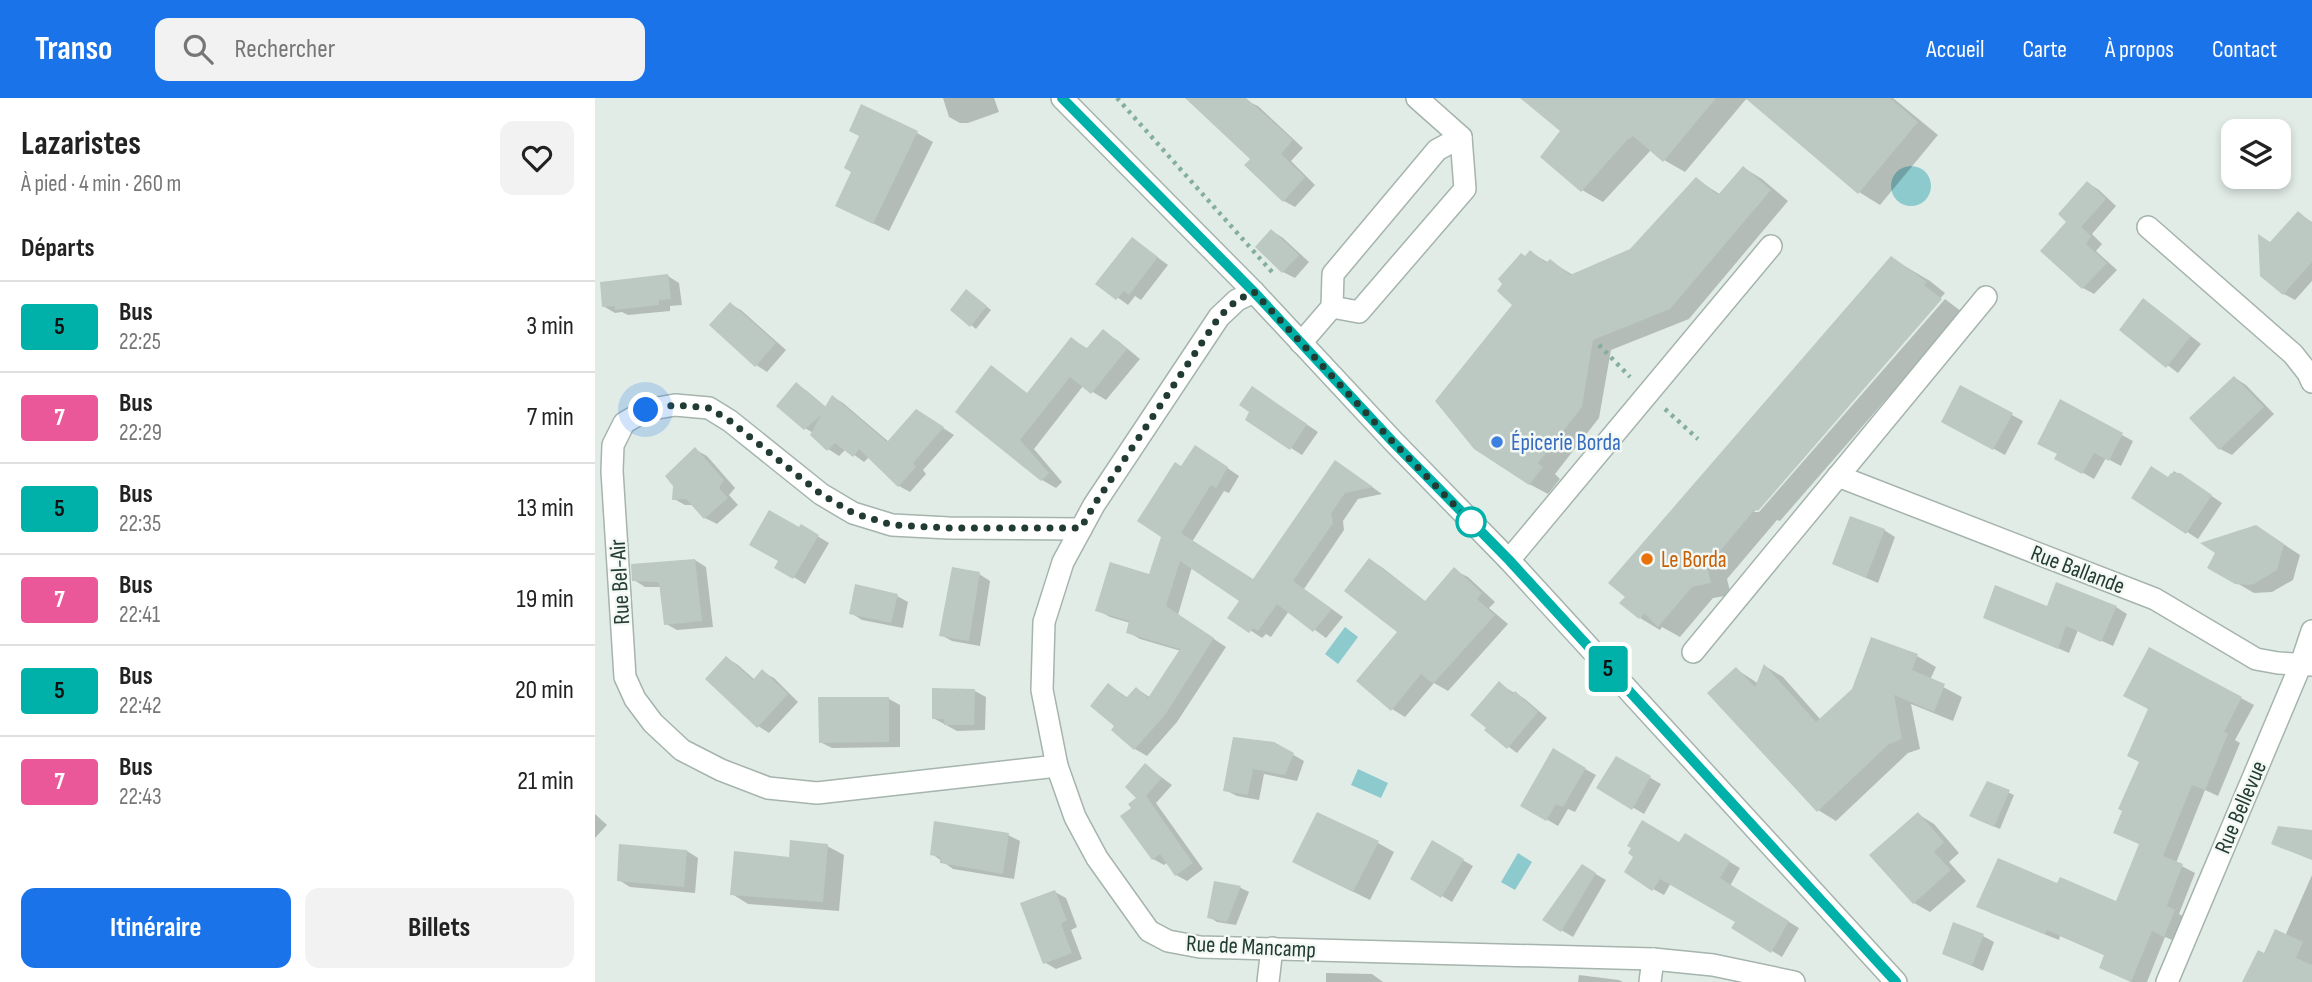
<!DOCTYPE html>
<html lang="fr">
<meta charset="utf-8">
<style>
:root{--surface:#fff;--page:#f2f2f2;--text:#222;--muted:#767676;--line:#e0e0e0;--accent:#1a73e8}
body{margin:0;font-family:"Sofia Sans Condensed",sans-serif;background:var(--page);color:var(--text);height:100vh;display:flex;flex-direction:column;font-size:26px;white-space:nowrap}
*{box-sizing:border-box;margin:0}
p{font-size:23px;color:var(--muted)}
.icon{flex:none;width:38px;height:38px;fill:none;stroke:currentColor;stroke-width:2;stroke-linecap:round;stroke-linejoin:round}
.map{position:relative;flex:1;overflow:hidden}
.sheet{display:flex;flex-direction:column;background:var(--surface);width:595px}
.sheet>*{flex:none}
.badge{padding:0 14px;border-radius:5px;font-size:24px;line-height:46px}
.buttons{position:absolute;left:1626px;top:21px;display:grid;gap:14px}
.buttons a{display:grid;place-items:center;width:70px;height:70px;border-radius:14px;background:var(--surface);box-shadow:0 4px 10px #0003;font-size:35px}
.you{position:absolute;width:35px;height:35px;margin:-18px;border:5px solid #fff;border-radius:50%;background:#1a73e8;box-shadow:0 0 0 10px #1a73e833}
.map>.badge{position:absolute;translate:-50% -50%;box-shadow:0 0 0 4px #fff}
h2{padding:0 21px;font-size:26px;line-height:63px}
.round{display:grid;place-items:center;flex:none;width:74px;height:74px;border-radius:14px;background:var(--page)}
.head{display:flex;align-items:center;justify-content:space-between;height:119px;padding:0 21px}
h1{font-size:33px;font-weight:700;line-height:52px}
.action{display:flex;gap:14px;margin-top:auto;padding:14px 21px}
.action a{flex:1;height:80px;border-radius:14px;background:var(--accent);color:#fff;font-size:28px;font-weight:700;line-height:80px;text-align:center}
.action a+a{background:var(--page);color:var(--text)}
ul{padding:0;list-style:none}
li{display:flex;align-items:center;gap:21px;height:91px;padding:0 21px;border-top:2px solid var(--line)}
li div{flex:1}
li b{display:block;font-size:26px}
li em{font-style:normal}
li .badge{min-width:77px;font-weight:700;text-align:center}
header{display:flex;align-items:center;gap:42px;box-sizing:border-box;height:98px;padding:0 35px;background:var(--accent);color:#fff}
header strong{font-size:33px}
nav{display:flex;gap:38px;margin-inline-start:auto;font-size:24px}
.search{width:490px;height:63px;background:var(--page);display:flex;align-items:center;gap:18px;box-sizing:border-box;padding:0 24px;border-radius:14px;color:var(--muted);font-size:26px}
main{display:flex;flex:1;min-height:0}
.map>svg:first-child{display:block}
.water{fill:#8dcace}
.shadow{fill:#0003}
.building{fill:#bbc9c2}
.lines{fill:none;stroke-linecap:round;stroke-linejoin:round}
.minor-casing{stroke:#a5b4ad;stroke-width:24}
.path{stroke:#84ae9d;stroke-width:4.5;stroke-dasharray:3.5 5;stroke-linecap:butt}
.minor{stroke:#fff;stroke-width:21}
.line-casing{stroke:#fff;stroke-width:16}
.line{stroke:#00b1aa;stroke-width:10}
.walk{stroke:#233c33;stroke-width:7;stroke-dasharray:0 12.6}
.shop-dot{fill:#3f7fe0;stroke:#f3f8f5;stroke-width:2.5}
.stop-dot{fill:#fff;stroke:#00b1aa;stroke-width:3.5}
.food-dot{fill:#e8710a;stroke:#f3f8f5;stroke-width:2.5}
.labels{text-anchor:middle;stroke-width:5;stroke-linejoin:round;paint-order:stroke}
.shop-label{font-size:23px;fill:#366cbe;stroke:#f3f8f5;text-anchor:start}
.food-label{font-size:23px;fill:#c56008;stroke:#f3f8f5;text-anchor:start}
.street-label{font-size:23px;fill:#233c33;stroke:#f3f8f5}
</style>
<header>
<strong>Transo</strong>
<div class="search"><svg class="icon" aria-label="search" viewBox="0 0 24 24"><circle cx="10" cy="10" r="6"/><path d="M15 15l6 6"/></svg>Rechercher</div>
<nav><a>Accueil</a><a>Carte</a><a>À propos</a><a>Contact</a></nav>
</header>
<main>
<section class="sheet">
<div class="head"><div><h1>Lazaristes</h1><p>À pied · 4 min · 260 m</p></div><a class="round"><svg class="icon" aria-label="heart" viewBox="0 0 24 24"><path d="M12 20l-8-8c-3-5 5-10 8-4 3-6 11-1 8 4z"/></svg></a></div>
<h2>Départs</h2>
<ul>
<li><span class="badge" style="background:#00b1aa;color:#111">5</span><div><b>Bus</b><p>22:25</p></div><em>3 min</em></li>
<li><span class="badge" style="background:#eb589a;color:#fff">7</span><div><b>Bus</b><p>22:29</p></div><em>7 min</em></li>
<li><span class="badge" style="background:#00b1aa;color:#111">5</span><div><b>Bus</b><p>22:35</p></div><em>13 min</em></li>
<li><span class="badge" style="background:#eb589a;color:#fff">7</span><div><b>Bus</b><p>22:41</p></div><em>19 min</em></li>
<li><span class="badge" style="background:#00b1aa;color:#111">5</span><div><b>Bus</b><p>22:42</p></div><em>20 min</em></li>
<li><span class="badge" style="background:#eb589a;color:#fff">7</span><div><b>Bus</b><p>22:43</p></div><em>21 min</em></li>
</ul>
<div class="action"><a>Itinéraire</a><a>Billets</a></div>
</section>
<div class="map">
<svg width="1717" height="884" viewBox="0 0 1717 884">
<rect width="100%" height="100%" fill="#e2ece7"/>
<!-- water -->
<g class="water">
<circle cx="1316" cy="88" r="20"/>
<polygon points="750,529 763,539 743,566 730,556"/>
<polygon points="763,671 793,685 786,700 756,687"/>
<polygon points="923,755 937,764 920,792 906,784"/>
</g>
<!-- shadow -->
<g class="shadow">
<polygon points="348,0 399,0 404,14 373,25 365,25 354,19"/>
<polygon points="593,0 645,0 663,8 708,50 696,63 720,87 700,109 689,103 657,61"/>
<polygon points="928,0 1152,0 1090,74 1069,62 1056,52 1008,104 987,92 967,33"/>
<polygon points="1153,0 1298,0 1343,37 1285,107 1264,94"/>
<polygon points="322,35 338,44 294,133 242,108"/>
<polygon points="1149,70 1167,81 1193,103 1094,221 1016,252 1004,320 960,376 965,381 953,396 934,386 920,207 931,159 935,154 954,165 955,163 978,177 1036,153 1101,81 1126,97"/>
<polygon points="1493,85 1504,92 1521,108 1497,136 1507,146 1501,153 1522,172 1499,196 1488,190 1448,153 1474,124"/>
<polygon points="1703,115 1717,124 1717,183 1700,202 1689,196 1676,145"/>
<polygon points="677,133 688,140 714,164 700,180 688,174 662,149"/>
<polygon points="538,141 573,167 546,202 540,198 533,207 503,185"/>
<polygon points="1296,160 1335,183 1350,195 1159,414 1164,414 1350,201 1367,214 1185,423 1182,422 1132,481 1136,497 1118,500 1085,539 1067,529 1065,532 1045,520"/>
<polygon points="73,178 84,185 87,207 75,208 75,213 33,217 27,214 20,215 8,208"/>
<polygon points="376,196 396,212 381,231 357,211"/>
<polygon points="135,206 146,212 191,252 172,274 161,267"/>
<polygon points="1559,209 1606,246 1583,275 1526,232"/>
<polygon points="508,234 522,242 545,261 511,302 488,288 439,351 467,384 461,390 447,382 362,313 396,269 433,296 477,241 493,251"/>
<polygon points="1640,280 1651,287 1679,316 1637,357 1625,351"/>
<polygon points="201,286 212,293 232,310 238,299 248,305 294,344 333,320 359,337 328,372 331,376 315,394 304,388 274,359 269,364 251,351 244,358 233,351 218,335 210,330"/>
<polygon points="1366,289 1428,323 1410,357 1348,323"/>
<polygon points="668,297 723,334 707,357 696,350 656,314"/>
<polygon points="1466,304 1538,343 1526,368 1511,360 1499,381 1462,360 1464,356"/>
<polygon points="101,352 112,358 140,390 134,397 143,407 122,426 110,420 98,407 90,407 79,401"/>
<polygon points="612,356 644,378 634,395 629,393 597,444 659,483 752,371 787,396 763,401 748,423 749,432 709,491 748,519 731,540 694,513 676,539 671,536 667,540 635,519 646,502 597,469 583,517 631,549 582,624 552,658 540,651 521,628 514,587 533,600 542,591 556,600 586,553 545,541 533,534 535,525 515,519 502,512 555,478 587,370"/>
<polygon points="1579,373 1627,405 1603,441 1538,399 1574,381"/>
<polygon points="207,429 234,445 210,486 182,469"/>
<polygon points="1289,432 1300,439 1283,485 1250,471"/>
<polygon points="1678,439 1705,457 1698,482 1677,494 1659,495 1614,469"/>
<polygon points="100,462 111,469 118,529 82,532 71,526 66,489 50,489 39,482"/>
<polygon points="775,462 788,470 831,504 859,472 873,479 900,504 894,510 913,526 853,593 839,585 810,619 797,611 805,533"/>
<polygon points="384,476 395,483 385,548 357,543 346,537"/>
<polygon points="302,498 313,504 308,530 267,522 256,515"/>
<polygon points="1521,509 1532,516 1518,548 1483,532 1474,555 1390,519 1453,510"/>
<polygon points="1554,551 1659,607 1640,642 1645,645 1623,698 1610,692 1581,765 1600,775 1584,816 1592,820 1582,844 1570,839 1552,884 1536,884 1506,869 1511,858 1465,838 1464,842 1396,815 1384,808 1463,787 1522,805 1546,747 1520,734 1545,664 1555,611"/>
<polygon points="1322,558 1341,569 1335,582 1367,599 1358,623 1316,606 1325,651 1313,655 1241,723 1223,712 1141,571 1164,586 1170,568 1188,579 1226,622"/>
<polygon points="132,560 143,567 160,582 168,574 179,580 203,604 174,635 163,628"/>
<polygon points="904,586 930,601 952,620 922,655 891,632"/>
<polygon points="380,593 391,599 390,632 362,633 338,620"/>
<polygon points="294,601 305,607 305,649 237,650 225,644"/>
<polygon points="678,645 709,663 702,683 669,676 664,702 642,698 630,692"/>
<polygon points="958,653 1001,677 980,714 973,711 963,728 927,707"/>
<polygon points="1021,660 1066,686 1049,716 1003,689"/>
<polygon points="550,667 577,687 561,705 608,771 592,783 581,777 573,764 569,767 558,761 538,710 544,700"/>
<polygon points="1392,685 1419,697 1405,731 1381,721"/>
<polygon points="0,716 12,727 0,740"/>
<polygon points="1323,716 1339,726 1364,755 1354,764 1371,783 1335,814 1319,805"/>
<polygon points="413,737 425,743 419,781 358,771 337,756"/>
<polygon points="1090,737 1145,770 1135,788 1204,830 1187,859 1139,830 1142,824 1076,785 1069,797 1058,791"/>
<polygon points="783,745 799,754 775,802 716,773"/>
<polygon points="838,745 878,768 857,804 817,780"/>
<polygon points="232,748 249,757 244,813 153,806 137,796"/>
<polygon points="92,753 103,760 100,795 35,789 24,782"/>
<polygon points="987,768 1011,782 978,839 949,822"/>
<polygon points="1717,777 1717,884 1670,857 1690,838"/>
<polygon points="620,785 646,790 654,794 641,827 622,824 614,819"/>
<polygon points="460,794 471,800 482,829 476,832 487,861 461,871 449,864"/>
<polygon points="1388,838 1399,844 1388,873 1349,855"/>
<polygon points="731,875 777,876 788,884 731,884"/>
<polygon points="984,877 1024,882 1028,884 983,884"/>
</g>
<!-- building -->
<g class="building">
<polygon points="590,0 651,0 698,42 686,56 710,79 688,104 649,67 655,61"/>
<polygon points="925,0 1121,0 1068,64 1038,38 1032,42 986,94 945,59 965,33"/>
<polygon points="1150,0 1295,0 1323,24 1263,96"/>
<polygon points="266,6 323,33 278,126 240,108 256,74 249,70 264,38 254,33"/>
<polygon points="1148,68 1176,92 1075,211 998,242 987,309 943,365 948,369 934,387 879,351 840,303 917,207 902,193 907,186 903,181 926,155 930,158 935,152 951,165 955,161 975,177 1035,151 1101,79 1123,97"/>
<polygon points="1492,83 1511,101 1486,129 1496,138 1491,146 1512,165 1487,191 1445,153 1471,124 1463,116"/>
<polygon points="1703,113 1717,125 1717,164 1688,197 1665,178 1663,136 1675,144"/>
<polygon points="676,131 704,157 687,175 660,149"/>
<polygon points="537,139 563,159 534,197 529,193 521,202 500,186"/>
<polygon points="1296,158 1332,184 1329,187 1347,201 1163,413 1160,411 1112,469 1116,485 1097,489 1063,529 1049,515 1044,521 1024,505 1030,499 1013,485"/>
<polygon points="73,176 76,201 64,202 64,207 20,212 20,208 7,209 5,184"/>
<polygon points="371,191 392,208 375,229 355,212"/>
<polygon points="1548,200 1596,238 1571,270 1524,232"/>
<polygon points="135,204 181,245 160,269 114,227"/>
<polygon points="508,231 532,251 496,296 475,279 425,342 454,375 446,383 360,314 396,267 432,295 476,239 491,251"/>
<polygon points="1639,278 1669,309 1624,352 1594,320"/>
<polygon points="201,284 230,309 237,297 292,344 321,311 349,329 318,365 321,369 303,389 264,351 258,359 240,345 232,353 215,337 226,317 209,332 181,308"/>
<polygon points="1365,287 1418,315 1398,352 1346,324"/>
<polygon points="657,288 712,326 695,352 650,322 654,314 644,307"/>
<polygon points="1465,301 1528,335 1514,363 1499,355 1487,376 1459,361 1462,356 1442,346"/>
<polygon points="600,347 633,369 621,390 616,387 586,435 658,481 740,362 778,389 750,395 736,416 738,425 698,483 737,511 718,534 682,506 663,533 658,530 654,535 632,520 644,503 585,463 571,508 619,540 570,617 539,652 516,632 519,628 495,608 513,585 531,600 541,589 553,600 585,551 531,535 534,523 500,513 515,464 554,476 566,439 542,423 580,364 586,368"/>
<polygon points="100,349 129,382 124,390 133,400 109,421 91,401 77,402 78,388 70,378"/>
<polygon points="1556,368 1573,379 1576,375 1585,375 1617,397 1591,436 1536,400"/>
<polygon points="174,412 204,429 206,426 224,437 198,481 179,470 183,463 154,447"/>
<polygon points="1255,418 1290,431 1271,480 1237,466"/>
<polygon points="1661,427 1689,446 1682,472 1659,486 1653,487 1640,486 1612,470 1620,455 1605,445"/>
<polygon points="774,460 830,503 859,469 887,495 882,501 900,517 838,586 826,576 796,613 761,583 802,534 749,493"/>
<polygon points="100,461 107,523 69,527 64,484 37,483 36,466"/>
<polygon points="357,469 385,474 374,543 344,538"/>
<polygon points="1461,484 1522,508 1506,544 1471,528 1463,551 1388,520 1400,487 1452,508"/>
<polygon points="260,486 303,496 296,525 254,516"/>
<polygon points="1276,539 1323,556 1317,572 1350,586 1339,614 1299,597 1307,641 1294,646 1222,714 1112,595 1141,569 1160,589 1169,566 1221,624 1257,591"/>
<polygon points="1554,549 1647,599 1629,634 1633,636 1610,692 1597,687 1568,758 1588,766 1572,808 1580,812 1569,839 1557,833 1536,884 1504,870 1509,857 1452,832 1450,836 1381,809 1403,760 1462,785 1465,779 1521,803 1544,746 1518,735 1527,713 1523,711 1544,664 1532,658 1553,611 1528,598"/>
<polygon points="131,558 158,582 167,571 193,596 162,630 110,581"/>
<polygon points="904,583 918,596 920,593 943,614 912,651 889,632 891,630 875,617"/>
<polygon points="337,590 380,591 379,627 349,627 349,621 337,621"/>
<polygon points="223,599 294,599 294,644 224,645"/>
<polygon points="638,639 679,644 699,655 690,677 658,671 653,697 628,693"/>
<polygon points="958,650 991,670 968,709 961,706 951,723 925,708"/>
<polygon points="1021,658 1056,678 1037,712 1001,690"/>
<polygon points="550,665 567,680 551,698 598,765 580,778 565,756 557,762 525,718 536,710 533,706 541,700 530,689"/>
<polygon points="1392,683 1415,692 1399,729 1374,718"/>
<polygon points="722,714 784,743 758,794 697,764"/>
<polygon points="1323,714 1349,744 1339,754 1356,772 1318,806 1274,757"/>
<polygon points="1047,722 1084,744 1090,735 1135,763 1125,780 1194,823 1176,855 1136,830 1140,824 1065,781 1057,793 1029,774 1038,759 1033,755 1036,750 1032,748"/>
<polygon points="339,723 414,735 408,776 345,765 345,759 335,757"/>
<polygon points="1683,728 1717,732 1717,762 1676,746"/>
<polygon points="195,742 233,746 228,804 135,797 139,753 194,759"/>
<polygon points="837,742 869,761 846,800 815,781"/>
<polygon points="24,746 92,752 89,789 22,783"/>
<polygon points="987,766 1001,775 966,834 947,822"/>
<polygon points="619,783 646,788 632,824 612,820"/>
<polygon points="460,792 472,822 466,826 477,855 448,866 425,805"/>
<polygon points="1358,824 1389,836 1377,868 1347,856"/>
<polygon points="1680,831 1708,844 1701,860 1717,867 1717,884 1647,884 1663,852 1669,855"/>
</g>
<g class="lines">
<!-- minor casing -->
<g class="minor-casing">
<g id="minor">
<polyline points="467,0 659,194 798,343 914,462 1301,884"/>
<polyline points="1553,129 1698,256 1713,275 1717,284"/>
<polyline points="659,194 642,202 624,219 499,407 468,464 449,524 447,592 462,668 480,719 502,760 554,833 573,843 605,849 1058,861 1118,867 1199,884"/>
<polyline points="737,209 764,214 870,91 866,39 822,0"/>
<polyline points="706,245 737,209 738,176 842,52 866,39"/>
<polyline points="1243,378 1560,501 1661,561 1683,565 1717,567"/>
<polyline points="914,462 1176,148"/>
<polyline points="1098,554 1391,199"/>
<polyline points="462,668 222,695 173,690 126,672 87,652 58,625 40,601 30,579 17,373 18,347 29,325 51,312 80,307 114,310 135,323 226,396 258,415 297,427 354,430 486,431"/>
<polyline points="673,884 677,850"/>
<polyline points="1055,884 1058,861"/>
<polyline points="1572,884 1706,566 1717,533"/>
</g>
</g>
<!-- path -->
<g class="path">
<polyline points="522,0 677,174"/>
<polyline points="1004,247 1035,279"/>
<polyline points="1070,311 1103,341"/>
</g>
<!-- minor -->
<use href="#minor" class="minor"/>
</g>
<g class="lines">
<!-- line casing -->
<g class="line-casing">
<polyline id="line" points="467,0 659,194 797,343 914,462 1301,884"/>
</g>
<!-- line -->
<use href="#line" class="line"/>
<!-- walk -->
<polyline class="walk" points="51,312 80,307 114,310 135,323 226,396 258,415 297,427 354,430 486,430 499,407 624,219 642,202 659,194 797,343 876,424"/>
</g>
<!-- markers -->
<circle class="shop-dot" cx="902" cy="344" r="7"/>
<circle class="stop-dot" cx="876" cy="424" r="14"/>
<circle class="food-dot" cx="1052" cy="461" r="7"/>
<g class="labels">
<!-- shop labels -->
<g class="shop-label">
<text x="916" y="352">Épicerie Borda</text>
</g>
<!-- food labels -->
<g class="food-label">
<text x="1066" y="469">Le Borda</text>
</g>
<!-- street labels -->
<g class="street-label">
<text transform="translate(1483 471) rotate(21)" y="8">Rue Ballande</text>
<text transform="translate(24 484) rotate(-93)" y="8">Rue Bel-Air</text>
<text transform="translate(1645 709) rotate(-67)" y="8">Rue Bellevue</text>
<text transform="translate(656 848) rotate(3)" y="8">Rue de Mancamp</text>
</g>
</g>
</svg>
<div class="buttons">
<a><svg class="icon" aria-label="layers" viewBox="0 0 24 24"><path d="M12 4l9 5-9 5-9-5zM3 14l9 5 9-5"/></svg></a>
</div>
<div class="you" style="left:51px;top:312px"></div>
<b class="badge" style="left:1013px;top:571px;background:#00b1aa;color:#111">5</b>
</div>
</main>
